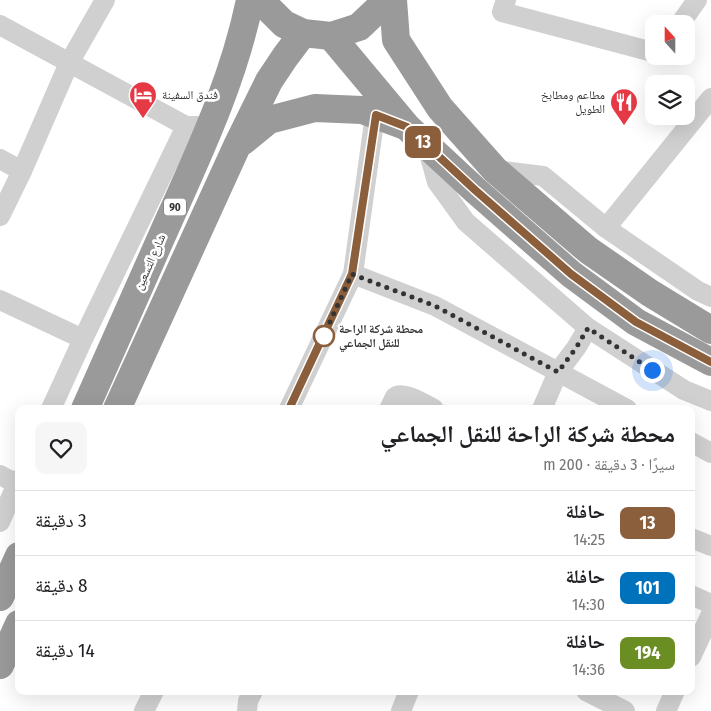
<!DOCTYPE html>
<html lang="ar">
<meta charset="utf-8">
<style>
:root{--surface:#fff;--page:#f6f6f6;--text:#202124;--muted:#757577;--line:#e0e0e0}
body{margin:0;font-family:"Fira Sans Condensed","Noto Naskh Arabic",sans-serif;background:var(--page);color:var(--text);direction:rtl;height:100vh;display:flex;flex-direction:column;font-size:19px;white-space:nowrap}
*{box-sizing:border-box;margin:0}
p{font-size:16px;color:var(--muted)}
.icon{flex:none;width:28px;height:28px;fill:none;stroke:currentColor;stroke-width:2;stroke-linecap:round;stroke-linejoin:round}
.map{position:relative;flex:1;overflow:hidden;direction:ltr}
.details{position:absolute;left:15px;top:405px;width:680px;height:290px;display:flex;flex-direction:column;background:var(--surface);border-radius:10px;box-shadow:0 5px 20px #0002;direction:rtl}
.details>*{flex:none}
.badge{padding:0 10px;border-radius:8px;font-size:18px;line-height:32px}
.needle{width:32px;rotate:339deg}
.fabs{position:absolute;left:645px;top:15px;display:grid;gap:10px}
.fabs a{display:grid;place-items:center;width:50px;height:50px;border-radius:10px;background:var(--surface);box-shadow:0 5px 20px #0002;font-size:25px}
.you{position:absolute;width:25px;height:25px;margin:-12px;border:4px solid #fff;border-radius:50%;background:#1a73e8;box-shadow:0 0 0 8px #1a73e833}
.map>.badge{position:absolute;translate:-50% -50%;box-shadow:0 0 0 2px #fff}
.round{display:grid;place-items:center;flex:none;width:52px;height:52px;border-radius:10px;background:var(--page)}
.overview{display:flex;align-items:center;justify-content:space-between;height:85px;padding:0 20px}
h1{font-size:24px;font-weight:700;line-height:38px}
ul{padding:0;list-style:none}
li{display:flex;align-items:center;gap:15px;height:65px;padding:0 20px;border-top:1px solid var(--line)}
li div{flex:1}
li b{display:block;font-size:19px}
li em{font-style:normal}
li .badge{min-width:55px;font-weight:700;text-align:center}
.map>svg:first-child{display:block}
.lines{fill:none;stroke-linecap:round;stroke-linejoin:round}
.minor{stroke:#d0d0d0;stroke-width:20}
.highway{stroke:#9a9a9a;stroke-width:28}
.line-casing{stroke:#fff;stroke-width:11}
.line{stroke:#8b5e3c;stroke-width:8}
.walk{stroke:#333;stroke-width:5;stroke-dasharray:0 9}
.stop-dot{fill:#fff;stroke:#8b5e3c;stroke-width:2.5}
.labels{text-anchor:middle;stroke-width:5;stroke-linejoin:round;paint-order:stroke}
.shield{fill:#fff;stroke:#707070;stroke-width:1}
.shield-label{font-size:11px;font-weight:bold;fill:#333}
.poi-label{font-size:12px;fill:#333;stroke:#fff;text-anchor:start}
.street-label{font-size:12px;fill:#333;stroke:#fff}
.stop-label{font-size:12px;font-weight:bold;fill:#333;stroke:#fff;text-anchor:start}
</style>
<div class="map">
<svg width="711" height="711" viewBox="0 0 711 711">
<rect width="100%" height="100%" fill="#fff"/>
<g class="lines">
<!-- minor -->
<g class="minor">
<polyline points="506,0 502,12 649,51 654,47"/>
<polyline points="680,24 697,0"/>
<polyline points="0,25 186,126 198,126"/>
<polyline points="427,146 437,182 466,222 588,328 684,390 711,401"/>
<polyline points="0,159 22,171"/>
<polyline points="495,170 543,176 606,228 698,291 711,297"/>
<polyline points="0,216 22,171 69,63 105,0"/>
<polyline points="606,228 711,98"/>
<polyline points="353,274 435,306 627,409"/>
<polyline points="0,300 83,339"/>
<polyline points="51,409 83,339 186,126"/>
<polyline points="289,409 353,274 375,115"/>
<path d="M 389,409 C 391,406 393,400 395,397 C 403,390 426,405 434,409"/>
<polyline points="542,409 558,372 576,348 588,328"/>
<polyline points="691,442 711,453"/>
<polyline points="0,475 19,485"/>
<polyline points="0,522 19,479"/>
<polyline points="691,538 711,546"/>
<polyline points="691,595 711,604"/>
<polyline points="691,657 711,614"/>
<polyline points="586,691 625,711"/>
<polyline points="144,711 154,691"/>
<polyline points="247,711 248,701 253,691"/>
<polyline points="401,711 409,691"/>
<polyline points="666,711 675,691"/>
</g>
<!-- highway -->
<g class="highway">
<polyline points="264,0 268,8 284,24 303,33 331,36 359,27 380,7 383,0"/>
<polyline points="393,0 396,40 440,108 495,170 588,250 650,293 711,330"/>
<polyline points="331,36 407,127 475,190 571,274 636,322 711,362"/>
<polyline points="242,142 269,120 315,108 362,110 405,126"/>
<path d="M 85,409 C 114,343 144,277 173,211 C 204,142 235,74 250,0"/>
<polyline points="117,409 237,146 269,81 285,57 303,33"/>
<polyline points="0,597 19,556"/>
<polyline points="0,665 19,624"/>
</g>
</g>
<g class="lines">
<!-- line casing -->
<g class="line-casing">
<polyline id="line" points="289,409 352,274 376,115 407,127 475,190 571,274 636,322 711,362"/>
</g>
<!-- line -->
<use href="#line" class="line"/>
<!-- walk -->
<polyline class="walk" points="324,336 323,337 352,274 435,306 558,372 576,348 588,328 652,370"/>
</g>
<!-- icons -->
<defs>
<g id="hotel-pin" transform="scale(1.4375)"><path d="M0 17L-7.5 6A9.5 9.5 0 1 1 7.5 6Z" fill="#e63946" stroke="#fff"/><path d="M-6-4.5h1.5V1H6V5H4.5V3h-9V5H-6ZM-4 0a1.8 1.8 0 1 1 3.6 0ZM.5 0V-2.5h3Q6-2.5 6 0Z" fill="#fff"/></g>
<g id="restaurant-pin" transform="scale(1.4375)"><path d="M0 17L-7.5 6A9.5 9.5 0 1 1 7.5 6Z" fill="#e63946" stroke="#fff"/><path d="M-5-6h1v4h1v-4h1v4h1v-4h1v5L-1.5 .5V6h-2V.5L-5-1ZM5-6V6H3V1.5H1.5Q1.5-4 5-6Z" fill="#fff"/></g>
</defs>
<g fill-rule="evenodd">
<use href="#hotel-pin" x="143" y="95"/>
<use href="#restaurant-pin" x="624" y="102"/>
</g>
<!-- markers -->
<circle class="stop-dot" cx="324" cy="336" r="10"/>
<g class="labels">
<!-- shield labels -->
<rect class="shield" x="164" y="198.5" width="22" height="17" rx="4"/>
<g class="shield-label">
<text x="175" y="211">90</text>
</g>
<!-- poi labels -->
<g class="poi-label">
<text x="162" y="99">فندق السفينة</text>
<text x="605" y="99" text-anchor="end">مطاعم ومطابخ<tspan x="605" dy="14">الطويل</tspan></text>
</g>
<!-- street labels -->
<g class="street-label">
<text transform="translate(150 262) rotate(-66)" y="4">شارع التسعين</text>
</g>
<!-- stop labels -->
<g class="stop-label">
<text x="339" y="333">محطة شركة الراحة<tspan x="339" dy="14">للنقل الجماعي</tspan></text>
</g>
</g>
</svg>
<div class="fabs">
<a><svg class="needle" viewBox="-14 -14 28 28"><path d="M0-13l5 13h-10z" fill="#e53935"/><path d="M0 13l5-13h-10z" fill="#757577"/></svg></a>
<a><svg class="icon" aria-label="layers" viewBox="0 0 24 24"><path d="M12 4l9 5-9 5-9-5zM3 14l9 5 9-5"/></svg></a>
</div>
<div class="you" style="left:652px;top:370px"></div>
<b class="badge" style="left:423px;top:142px;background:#8b5e3c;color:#fff">13</b>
<section class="details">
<div class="overview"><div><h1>محطة شركة الراحة للنقل الجماعي</h1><p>سيرًا · 3 دقيقة · 200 m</p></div><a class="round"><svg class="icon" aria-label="heart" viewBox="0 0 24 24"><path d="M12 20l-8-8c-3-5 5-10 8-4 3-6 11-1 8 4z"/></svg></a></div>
<ul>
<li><span class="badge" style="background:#8b5e3c;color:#fff">13</span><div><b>حافلة</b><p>14:25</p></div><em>3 دقيقة</em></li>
<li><span class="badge" style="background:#0072bc;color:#fff">101</span><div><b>حافلة</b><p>14:30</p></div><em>8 دقيقة</em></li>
<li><span class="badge" style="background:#6b8e23;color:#fff">194</span><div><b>حافلة</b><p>14:36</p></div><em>14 دقيقة</em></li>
</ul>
</section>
</div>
